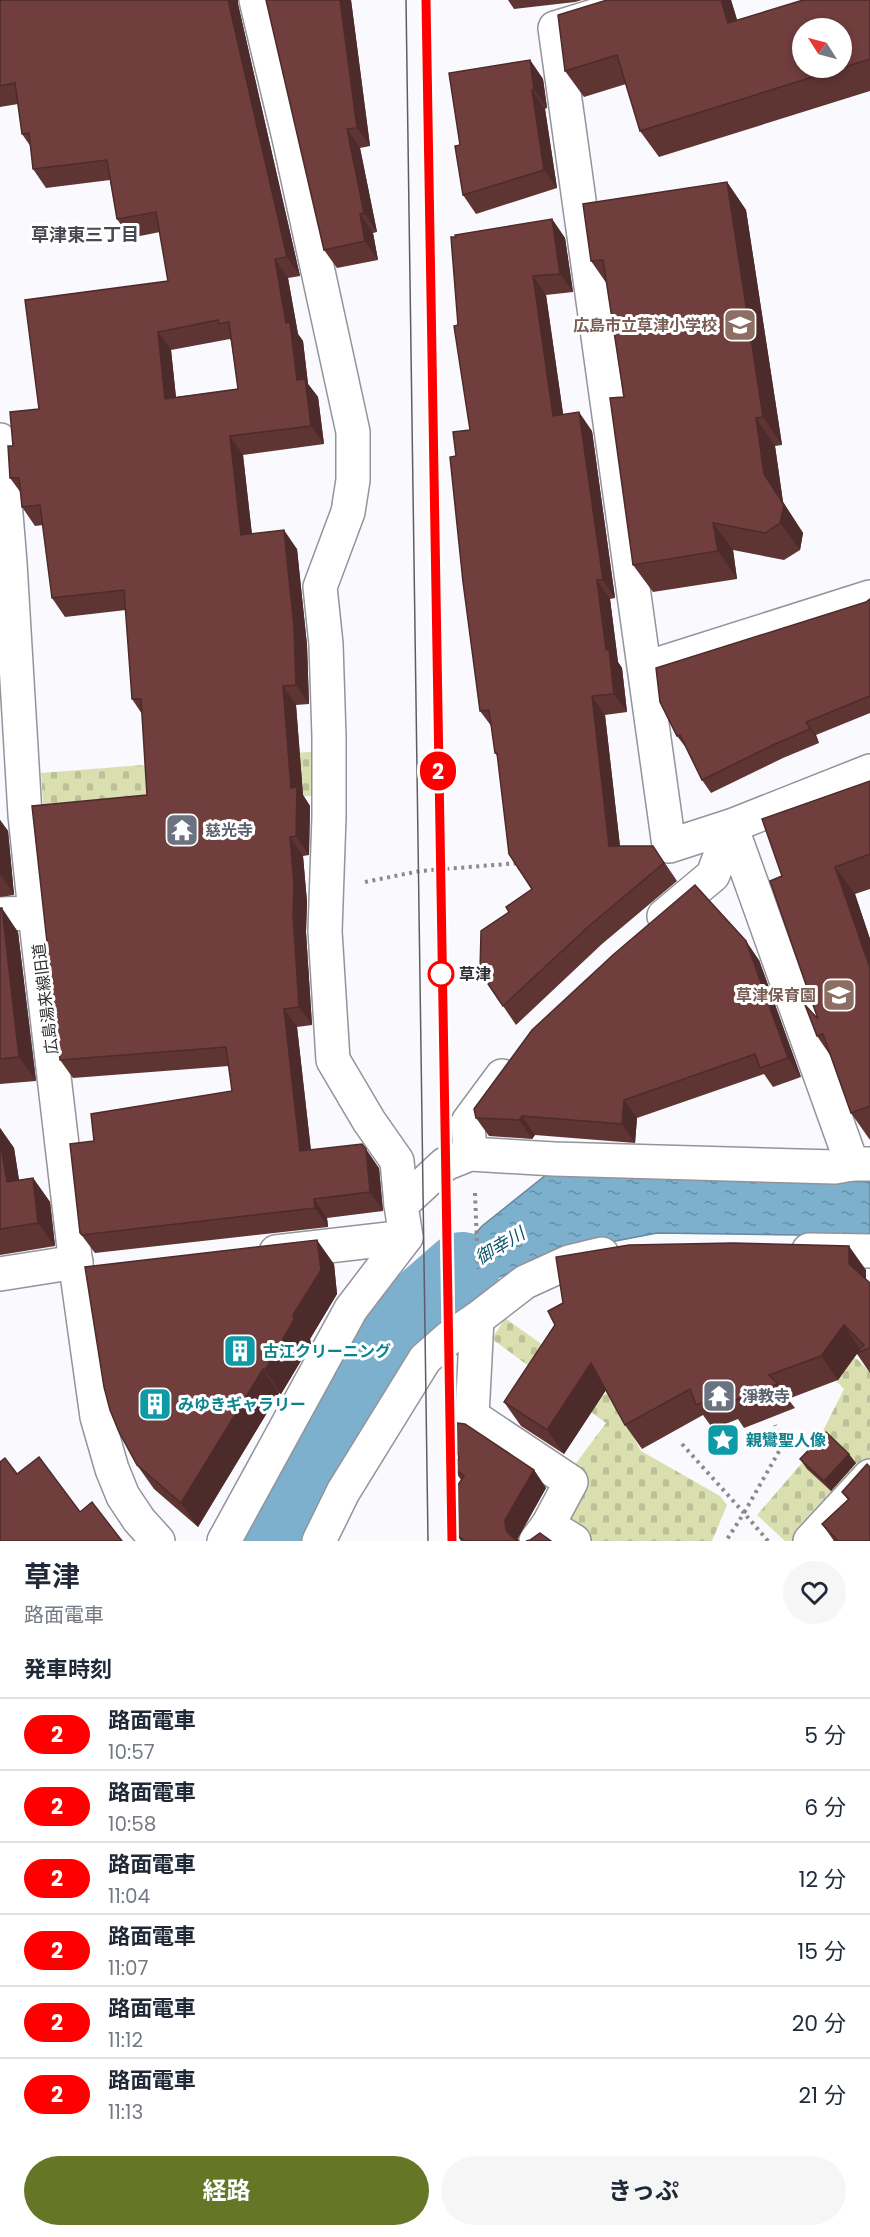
<!DOCTYPE html>
<html lang="ja">
<meta charset="utf-8">
<style>
:root{--surface:#fff;--page:#f6f6f7;--text:#1f2937;--muted:#747a83;--line:#e0e1e3;--accent:#657726}
body{margin:0;font-family:Poppins,"Noto Sans JP",sans-serif;background:var(--page);color:var(--text);height:100vh;display:flex;flex-direction:column;font-size:22px;white-space:nowrap}
*{box-sizing:border-box;margin:0}
p{font-size:20px;color:var(--muted)}
.icon{flex:none;width:33px;height:33px;fill:none;stroke:currentColor;stroke-width:2;stroke-linecap:round;stroke-linejoin:round}
.map{position:relative;height:1541px;overflow:hidden}
.details{display:flex;flex-direction:column;background:var(--surface);flex:1}
.details>*{flex:none}
.badge{padding:0 12px;border-radius:20px;font-size:21px;line-height:39px}
.needle{width:39px;rotate:306deg}
.tools{position:absolute;left:792px;top:18px;display:grid;gap:12px}
.tools a{display:grid;place-items:center;width:60px;height:60px;border-radius:50%;background:var(--surface);box-shadow:0 3px 9px #0003;font-size:30px}
.map>.badge{position:absolute;translate:-50% -50%;box-shadow:0 0 0 3px #fff}
h2{padding:0 24px;font-size:22px;line-height:54px}
.round{display:grid;place-items:center;flex:none;width:63px;height:63px;border-radius:32px;background:var(--page)}
.headline{display:flex;align-items:center;justify-content:space-between;height:102px;padding:0 24px}
h1{font-size:28px;font-weight:700;line-height:45px}
.cta{display:flex;gap:12px;margin-top:auto;padding:12px 24px}
.cta a{flex:1;height:69px;border-radius:36px;background:var(--accent);color:#fff;font-size:24px;font-weight:700;line-height:69px;text-align:center}
.cta a+a{background:var(--page);color:var(--text)}
ul{padding:0;list-style:none}
li{display:flex;align-items:center;gap:18px;height:72px;padding:0 24px;border-top:2px solid var(--line)}
li div{flex:1}
li b{display:block;font-size:22px}
li em{font-style:normal}
li .badge{min-width:66px;font-weight:700;text-align:center}
.map>svg:first-child{display:block}
.cemetery{fill:url(#cemetery-stones)}
.water{fill:url(#water-ripples);stroke:#65899f;stroke-width:1.5}
.lines{fill:none;stroke-linecap:round;stroke-linejoin:round}
.river{stroke:#7cb0cd;stroke-width:76}
.minor-casing{stroke:#93939c;stroke-width:36}
.path{stroke:#8b8b8f;stroke-width:4;stroke-dasharray:3 4.5;stroke-linecap:butt}
.minor{stroke:#fff;stroke-width:33}
.tram{stroke:#5e5e62;stroke-width:1.5}
.wall{fill:#5f3534;fill-rule:evenodd}
.shaded-wall{fill:#4e2b2b}
.building{fill:#6f3e3d;stroke:#4e2b2b;stroke-width:1.5;fill-rule:evenodd}
.line-casing{stroke:#fff;stroke-width:14}
.line{stroke:#f00;stroke-width:9}
.stop-dot{fill:#fff;stroke:#f00;stroke-width:3}
.labels{text-anchor:middle;stroke-width:6;stroke-linejoin:round;paint-order:stroke}
.education-label{font-size:16px;font-weight:bold;fill:#785e54;stroke:#fff;text-anchor:end}
.worship-label{font-size:16px;font-weight:bold;fill:#5b616d;stroke:#fff;text-anchor:start}
.stop-label{font-size:16px;font-weight:bold;fill:#2f2f33;stroke:#fff;text-anchor:start}
.street-label{font-size:16px;fill:#2f2f33;stroke:#fff}
.culture-label{font-size:16px;font-weight:bold;fill:#0d838f;stroke:#fff;text-anchor:start}
.neighbourhood-label{font-size:18px;font-weight:bold;fill:#4a4952;stroke:#fff}
.water-label{font-size:18px;font-style:italic;fill:#0e526f;stroke:#fff}
</style>
<div class="map">
<svg width="870" height="1541" viewBox="0 0 870 1541">
<defs>
<pattern id="cemetery-stones" width="16" height="16" patternUnits="userSpaceOnUse" patternTransform="scale(1.5)"><rect width="16" height="16" fill="#dadfb0"/><path d="M2 7V4a2 2 0 0 1 4 0v3zM10 15v-3a2 2 0 0 1 4 0v3z" fill="#bbc098"/></pattern>
<pattern id="water-ripples" width="26" height="14" patternUnits="userSpaceOnUse" patternTransform="scale(1.5)"><rect width="26" height="14" fill="#7cb0cd"/><path d="M2 4q2-2 4 0t4 0M15 11q2-2 4 0t4 0" fill="none" stroke="#6690a7"/></pattern>
</defs>
<rect width="100%" height="100%" fill="#fafafe"/>
<!-- cemetery -->
<g class="cemetery">
<polygon points="321,751 320,795 44,816 41,773"/>
<polygon points="505,1318 585,1375 597,1398 609,1392 641,1451 720,1496 727,1505 712,1541 590,1541 559,1522 571,1470 606,1423 492,1339"/>
<polygon points="833,1349 857,1359 870,1372 870,1461 797,1541 785,1541 757,1515 814,1449 844,1389 824,1369"/>
</g>
<!-- water -->
<polygon class="water" points="551,1171 870,1182 870,1236 657,1233 559,1252 482,1284 381,1341 482,1226"/>
<g class="lines">
<!-- river -->
<polyline class="river" points="272,1541 320,1446 381,1341 462,1270"/>
<!-- minor casing -->
<g class="minor-casing">
<g id="minor">
<polyline points="256,0 289,138 353,432 353,480 348,512 320,587 326,644 329,737 329,817 325,931 333,1060 369,1121 397,1161 401,1205"/>
<polyline points="646,0 555,28 669,846 731,826 870,771"/>
<polyline points="0,440 10,563 25,815 36,922 77,1274 97,1417 112,1469 123,1496 139,1520 158,1541"/>
<polyline points="646,668 870,597"/>
<polyline points="0,914 35,913"/>
<polyline points="664,916 713,875 731,826 852,1164"/>
<polyline points="470,1154 468,1122 502,1076"/>
<polyline points="809,1250 870,1251"/>
<polyline points="276,1252 406,1237"/>
<polyline points="0,1274 76,1262"/>
<polyline points="477,1319 472,1416 571,1482 548,1525 536,1541"/>
<polyline points="548,1525 574,1541"/>
<polyline points="224,1541 351,1309 406,1237 401,1205 445,1164 470,1154 554,1159 835,1167 852,1164 870,1164"/>
<polyline points="319,1541 343,1492 425,1359 449,1338 477,1319 525,1282 569,1262 602,1254"/>
<polyline points="810,1541 870,1476"/>
</g>
</g>
<!-- path -->
<g class="path">
<polyline points="365,882 420,871 519,863"/>
<polyline points="475,1193 478,1269"/>
<polyline points="682,1444 744,1513 726,1541"/>
<polyline points="768,1541 744,1513 782,1446 775,1425"/>
</g>
<!-- minor -->
<use href="#minor" class="minor"/>
<!-- tram -->
<g class="tram">
<polyline points="406,0 428,1541"/>
<polyline points="426,0 452,1541"/>
</g>
</g>
<!-- wall -->
<g class="wall">
<path d="M 0,0 L 238,4 L 300,276 L 288,278 L 298,334 L 303,341 L 308,384 L 318,397 L 324,444 L 243,455 L 252,534 L 297,549 L 307,645 L 309,704 L 296,705 L 303,795 L 310,806 L 309,855 L 303,856 L 307,902 L 306,932 L 312,1025 L 297,1027 L 311,1150 L 379,1168 L 383,1211 L 327,1218 L 328,1227 L 95,1253 L 80,1233 L 94,1141 L 232,1091 L 229,1066 L 73,1078 L 60,1060 L 147,795 L 142,714 L 132,699 L 126,610 L 65,617 L 52,598 L 43,525 L 35,526 L 22,507 L 21,493 L 10,478 L 13,446 L 39,409 L 168,281 L 160,232 L 130,238 L 117,219 L 110,180 L 46,188 L 33,169 L 31,147 L 22,134 L 18,104 L 0,107 ZM 230,339 L 231,341 L 238,389 L 176,397 L 171,350 Z"/>
<polygon points="351,0 370,146 360,148 377,232 373,233 378,260 337,268 324,250"/>
<polygon points="508,0 582,0 575,2 514,9"/>
<polygon points="731,0 737,20 870,0 870,91 659,157 640,131 626,84 584,97 565,71"/>
<polygon points="530,60 543,79 547,108 545,109 557,188 476,214 463,195 460,145"/>
<polygon points="727,182 746,210 782,445 775,446 783,502 803,533 800,550 784,560 733,550 737,579 653,592 633,565 624,397 607,284 591,261"/>
<polygon points="552,219 565,238 573,292 546,295 563,414 592,431 615,598 610,599 618,662 622,668 627,712 605,715 620,846 653,846 677,881 602,944 516,1025 480,972 509,912 532,889 498,757 495,753 492,727 480,711 456,456 470,430 458,325"/>
<polygon points="870,599 870,713 816,735 819,743 783,758 711,793 702,780 687,749 677,736"/>
<polygon points="870,781 870,889 855,894 870,939 870,1140 851,1113 832,1058 817,1036 818,1019 782,876"/>
<polygon points="0,820 8,831 14,895 0,897"/>
<polygon points="0,908 18,932 36,1081 0,1084"/>
<polygon points="759,960 801,1077 773,1087 764,1074 637,1118 635,1143 535,1135 532,1139 489,1136 476,1118"/>
<polygon points="0,1128 14,1148 19,1180 33,1178 50,1202 55,1246 0,1255"/>
<polygon points="334,1264 337,1294 310,1339 311,1344 281,1394 279,1393 198,1527 154,1489 137,1465"/>
<polygon points="866,1270 866,1280 870,1283 870,1373 857,1354 838,1380 788,1399 795,1408 744,1428 738,1419 713,1429 703,1415 642,1449 625,1425 606,1390 564,1454 521,1426 504,1402"/>
<polygon points="800,1459 856,1463 831,1491 807,1469"/>
<polygon points="452,1467 534,1470 546,1488 518,1538 518,1540 519,1541 461,1541 456,1534 461,1480"/>
<polygon points="870,1467 870,1541 834,1541 822,1524 848,1500 842,1492"/>
</g>
<!-- shaded-wall -->
<g class="shaded-wall">
<polygon points="228,0 238,0 238,4 300,276 287,257"/>
<polygon points="340,0 351,0 370,146 357,128"/>
<polygon points="721,0 731,0 746,49 728,23"/>
<polygon points="530,60 543,79 547,108 534,90"/>
<polygon points="532,90 545,109 557,188 544,170"/>
<polygon points="347,129 360,148 377,232 364,213"/>
<polygon points="727,182 746,210 782,445 763,417"/>
<polygon points="360,214 373,233 378,260 365,241"/>
<polygon points="552,219 565,238 573,292 560,274"/>
<polygon points="275,259 288,278 298,334 303,341 308,384 318,397 324,444 311,426 297,380"/>
<polygon points="533,276 546,295 566,434 553,416"/>
<polygon points="158,332 171,350 178,417 165,399"/>
<polygon points="579,412 592,431 615,598 603,580"/>
<polygon points="756,418 775,446 783,502 803,533 800,550 780,523 764,474"/>
<polygon points="230,436 243,455 254,554 241,535"/>
<polygon points="713,523 733,550 737,579 718,551"/>
<polygon points="284,530 297,549 307,645 309,704 296,685"/>
<polygon points="597,580 610,599 618,662 622,668 627,712 614,694 606,650"/>
<polygon points="283,686 296,705 303,795 310,806 309,855 296,836 291,788"/>
<polygon points="592,696 605,715 622,864 609,846"/>
<polygon points="806,722 816,735 819,743 810,729"/>
<polygon points="0,820 8,831 14,895 0,874"/>
<polygon points="290,837 303,856 307,902 306,932 312,1025 299,1007"/>
<polygon points="653,846 666,865 677,881 664,863"/>
<polygon points="835,867 855,894 870,939 870,968"/>
<polygon points="2,908 18,932 36,1081 19,1057"/>
<polygon points="746,941 759,960 801,1077 788,1058"/>
<polygon points="284,1009 297,1027 313,1170 300,1151"/>
<polygon points="624,1100 637,1118 635,1143 622,1124"/>
<polygon points="522,1116 535,1135 532,1139 519,1120"/>
<polygon points="0,1128 14,1148 23,1206 7,1182 0,1142"/>
<polygon points="366,1149 379,1168 383,1211 370,1192"/>
<polygon points="33,1178 50,1202 55,1246 38,1223"/>
<polygon points="314,1199 327,1218 328,1227 315,1208"/>
<polygon points="317,1240 334,1264 337,1294 310,1339 311,1344 281,1394 265,1370 293,1315"/>
<polygon points="849,1246 866,1270 866,1288 849,1264"/>
<polygon points="844,1325 860,1349 838,1380 821,1356"/>
<polygon points="591,1363 608,1387 564,1454 547,1430"/>
<polygon points="263,1369 279,1393 198,1527 181,1503"/>
<polygon points="849,1454 856,1463 831,1491 824,1481"/>
<polygon points="534,1470 546,1488 518,1538 518,1541 514,1541 506,1530 505,1520"/>
</g>
<!-- building -->
<g class="building">
<path d="M 0,0 L 228,0 L 287,257 L 275,259 L 286,323 L 290,322 L 297,380 L 305,379 L 311,426 L 230,436 L 241,535 L 284,530 L 294,627 L 296,685 L 283,686 L 291,788 L 297,787 L 296,836 L 290,837 L 294,884 L 293,914 L 299,1007 L 284,1009 L 300,1151 L 362,1144 L 366,1149 L 370,1192 L 314,1199 L 315,1208 L 82,1235 L 80,1233 L 70,1144 L 94,1141 L 91,1114 L 232,1091 L 226,1047 L 60,1060 L 32,806 L 147,795 L 141,699 L 132,699 L 124,590 L 52,598 L 40,505 L 22,507 L 19,478 L 10,478 L 8,446 L 13,446 L 10,412 L 39,409 L 25,300 L 168,281 L 156,212 L 117,219 L 107,160 L 33,169 L 29,133 L 22,134 L 15,83 L 0,86 ZM 218,320 L 219,324 L 229,322 L 238,389 L 165,399 L 158,332 Z"/>
<polygon points="266,0 340,0 357,128 347,129 364,213 360,214 365,241 324,250"/>
<path d="M 607,0 L 721,0 L 728,23 L 803,0 L 870,0 L 870,59 L 640,131 L 617,55 L 565,71 L 558,15 ZM 802,28 L 842,28 L 842,68 L 802,68 Z"/>
<polygon points="530,60 534,90 532,90 544,170 463,195 455,146 460,145 449,73"/>
<polygon points="727,182 763,417 756,418 764,474 784,505 780,523 765,533 713,523 718,551 633,565 610,398 624,397 603,260 591,261 583,204"/>
<polygon points="552,219 560,274 533,276 553,416 579,412 603,580 597,580 606,650 609,649 614,694 592,696 609,846 653,846 664,863 589,926 503,1006 480,972 481,931 509,912 506,907 532,889 509,854 497,753 495,753 489,710 480,711 463,582 450,457 456,456 453,432 470,430 454,326 458,325 451,237 456,237 455,235"/>
<polygon points="870,599 870,696 806,722 810,729 773,745 702,780 680,735 677,736 660,702 656,668 866,602"/>
<polygon points="870,781 870,854 835,867 870,968 870,1106 851,1113 823,1034 817,1036 805,1005 818,1019 770,881 782,876 762,819"/>
<polygon points="695,885 746,941 788,1058 760,1068 755,1054 624,1100 622,1124 522,1116 519,1120 476,1118 474,1109 532,1030 614,954"/>
<polygon points="0,908 2,908 19,1057 0,1059"/>
<polygon points="0,1142 7,1182 33,1178 38,1223 0,1229"/>
<polygon points="317,1240 321,1270 293,1315 294,1320 265,1370 263,1369 181,1503 137,1465 119,1432 110,1410 104,1387 85,1267"/>
<polygon points="733,1243 849,1246 849,1264 870,1283 870,1348 856,1353 864,1345 844,1325 821,1356 769,1375 778,1384 727,1403 724,1394 696,1405 690,1389 625,1425 591,1363 547,1430 504,1402 555,1325 548,1311 563,1303 556,1257 629,1245"/>
<polygon points="457,1423 465,1424 534,1470 505,1520 506,1530 513,1538 519,1541 465,1541 456,1534 452,1494 464,1476 452,1467 459,1458 455,1444"/>
<polygon points="826,1432 849,1454 824,1481 800,1459"/>
<polygon points="39,1457 80,1512 92,1502 122,1541 0,1541 0,1462 5,1458 17,1474"/>
<polygon points="867,1464 870,1467 870,1541 838,1541 822,1524 849,1499 842,1492"/>
<polygon points="540,1533 551,1541 526,1541 530,1540"/>
</g>
<g class="lines">
<!-- line casing -->
<g class="line-casing">
<polyline id="line" points="426,0 452,1541"/>
</g>
<!-- line -->
<use href="#line" class="line"/>
</g>
<!-- icons -->
<defs>
<g id="school-square" transform="scale(1.725)"><rect x="-9" y="-9" width="18" height="18" rx="4" fill="#8d6e63" stroke="#fff"/><path d="M0-5L7-2L0 1L-7-2ZM-4 1L0 2.5L4 1V4Q0 6-4 4Z" fill="#fff"/></g>
<g id="temple-square" transform="scale(1.725)"><rect x="-9" y="-9" width="18" height="18" rx="4" fill="#6b7280" stroke="#fff"/><path d="M0-6L5-2H3V0L6.5 2.5H4V6H1.5V3h-3V6H-4V2.5H-6.5L-3 0V-2H-5Z" fill="#fff"/></g>
<g id="building-square" transform="scale(1.725)"><rect x="-9" y="-9" width="18" height="18" rx="4" fill="#0f9aa8" stroke="#fff"/><path d="M-4-6H4V6H1V3H-1V6H-4ZM-2.5-4.3h1.7v1.8h-1.7ZM.8-4.3h1.7v1.8H.8ZM-2.5-1h1.7V.8h-1.7ZM.8-1h1.7V.8H.8Z" fill="#fff"/></g>
<g id="sight-square" transform="scale(1.725)"><rect x="-9" y="-9" width="18" height="18" rx="4" fill="#0f9aa8" stroke="#fff"/><path d="M0-6L1.8-2.2L6-1.7L2.9 1.2L3.7 5.4L0 3.3L-3.7 5.4L-2.9 1.2L-6-1.7L-1.8-2.2Z" fill="#fff"/></g>
</defs>
<g fill-rule="evenodd">
<use href="#school-square" x="740" y="325"/>
<use href="#temple-square" x="182" y="830"/>
<use href="#school-square" x="839" y="995"/>
<use href="#building-square" x="240" y="1351"/>
<use href="#temple-square" x="719" y="1396"/>
<use href="#building-square" x="155" y="1404"/>
<use href="#sight-square" x="723" y="1440"/>
</g>
<!-- markers -->
<circle class="stop-dot" cx="441" cy="974" r="12"/>
<g class="labels">
<!-- education labels -->
<g class="education-label">
<text x="717" y="331">広島市立草津小学校</text>
<text x="816" y="1001">草津保育園</text>
</g>
<!-- worship labels -->
<g class="worship-label">
<text x="205" y="836">慈光寺</text>
<text x="742" y="1402">淨教寺</text>
</g>
<!-- stop labels -->
<g class="stop-label">
<text x="459" y="980">草津</text>
</g>
<!-- street labels -->
<g class="street-label">
<text transform="translate(45 999) rotate(-97)" y="6">広島湯来線旧道</text>
</g>
<!-- culture labels -->
<g class="culture-label">
<text x="263" y="1357">古江クリーニング</text>
<text x="178" y="1410">みゆきギャラリー</text>
<text x="746" y="1446">親鸞聖人像</text>
</g>
<!-- neighbourhood labels -->
<g class="neighbourhood-label">
<text x="85" y="241">草津東三丁目</text>
</g>
<!-- water labels -->
<g class="water-label">
<text transform="translate(500 1246) rotate(-31)" y="6">御幸川</text>
</g>
</g>
</svg>
<div class="tools">
<a><svg class="needle" viewBox="-14 -14 28 28"><path d="M0-13l5 13h-10z" fill="#e53935"/><path d="M0 13l5-13h-10z" fill="#747a83"/></svg></a>
</div>
<b class="badge" style="left:438px;top:771px;background:#f00;color:#fff">2</b>
</div>
<section class="details">
<div class="headline"><div><h1>草津</h1><p>路面電車</p></div><a class="round"><svg class="icon" aria-label="heart" viewBox="0 0 24 24"><path d="M12 20l-8-8c-3-5 5-10 8-4 3-6 11-1 8 4z"/></svg></a></div>
<h2>発車時刻</h2>
<ul>
<li><span class="badge" style="background:#f00;color:#fff">2</span><div><b>路面電車</b><p>10:57</p></div><em>5 分</em></li>
<li><span class="badge" style="background:#f00;color:#fff">2</span><div><b>路面電車</b><p>10:58</p></div><em>6 分</em></li>
<li><span class="badge" style="background:#f00;color:#fff">2</span><div><b>路面電車</b><p>11:04</p></div><em>12 分</em></li>
<li><span class="badge" style="background:#f00;color:#fff">2</span><div><b>路面電車</b><p>11:07</p></div><em>15 分</em></li>
<li><span class="badge" style="background:#f00;color:#fff">2</span><div><b>路面電車</b><p>11:12</p></div><em>20 分</em></li>
<li><span class="badge" style="background:#f00;color:#fff">2</span><div><b>路面電車</b><p>11:13</p></div><em>21 分</em></li>
</ul>
<div class="cta"><a>経路</a><a>きっぷ</a></div>
</section>
